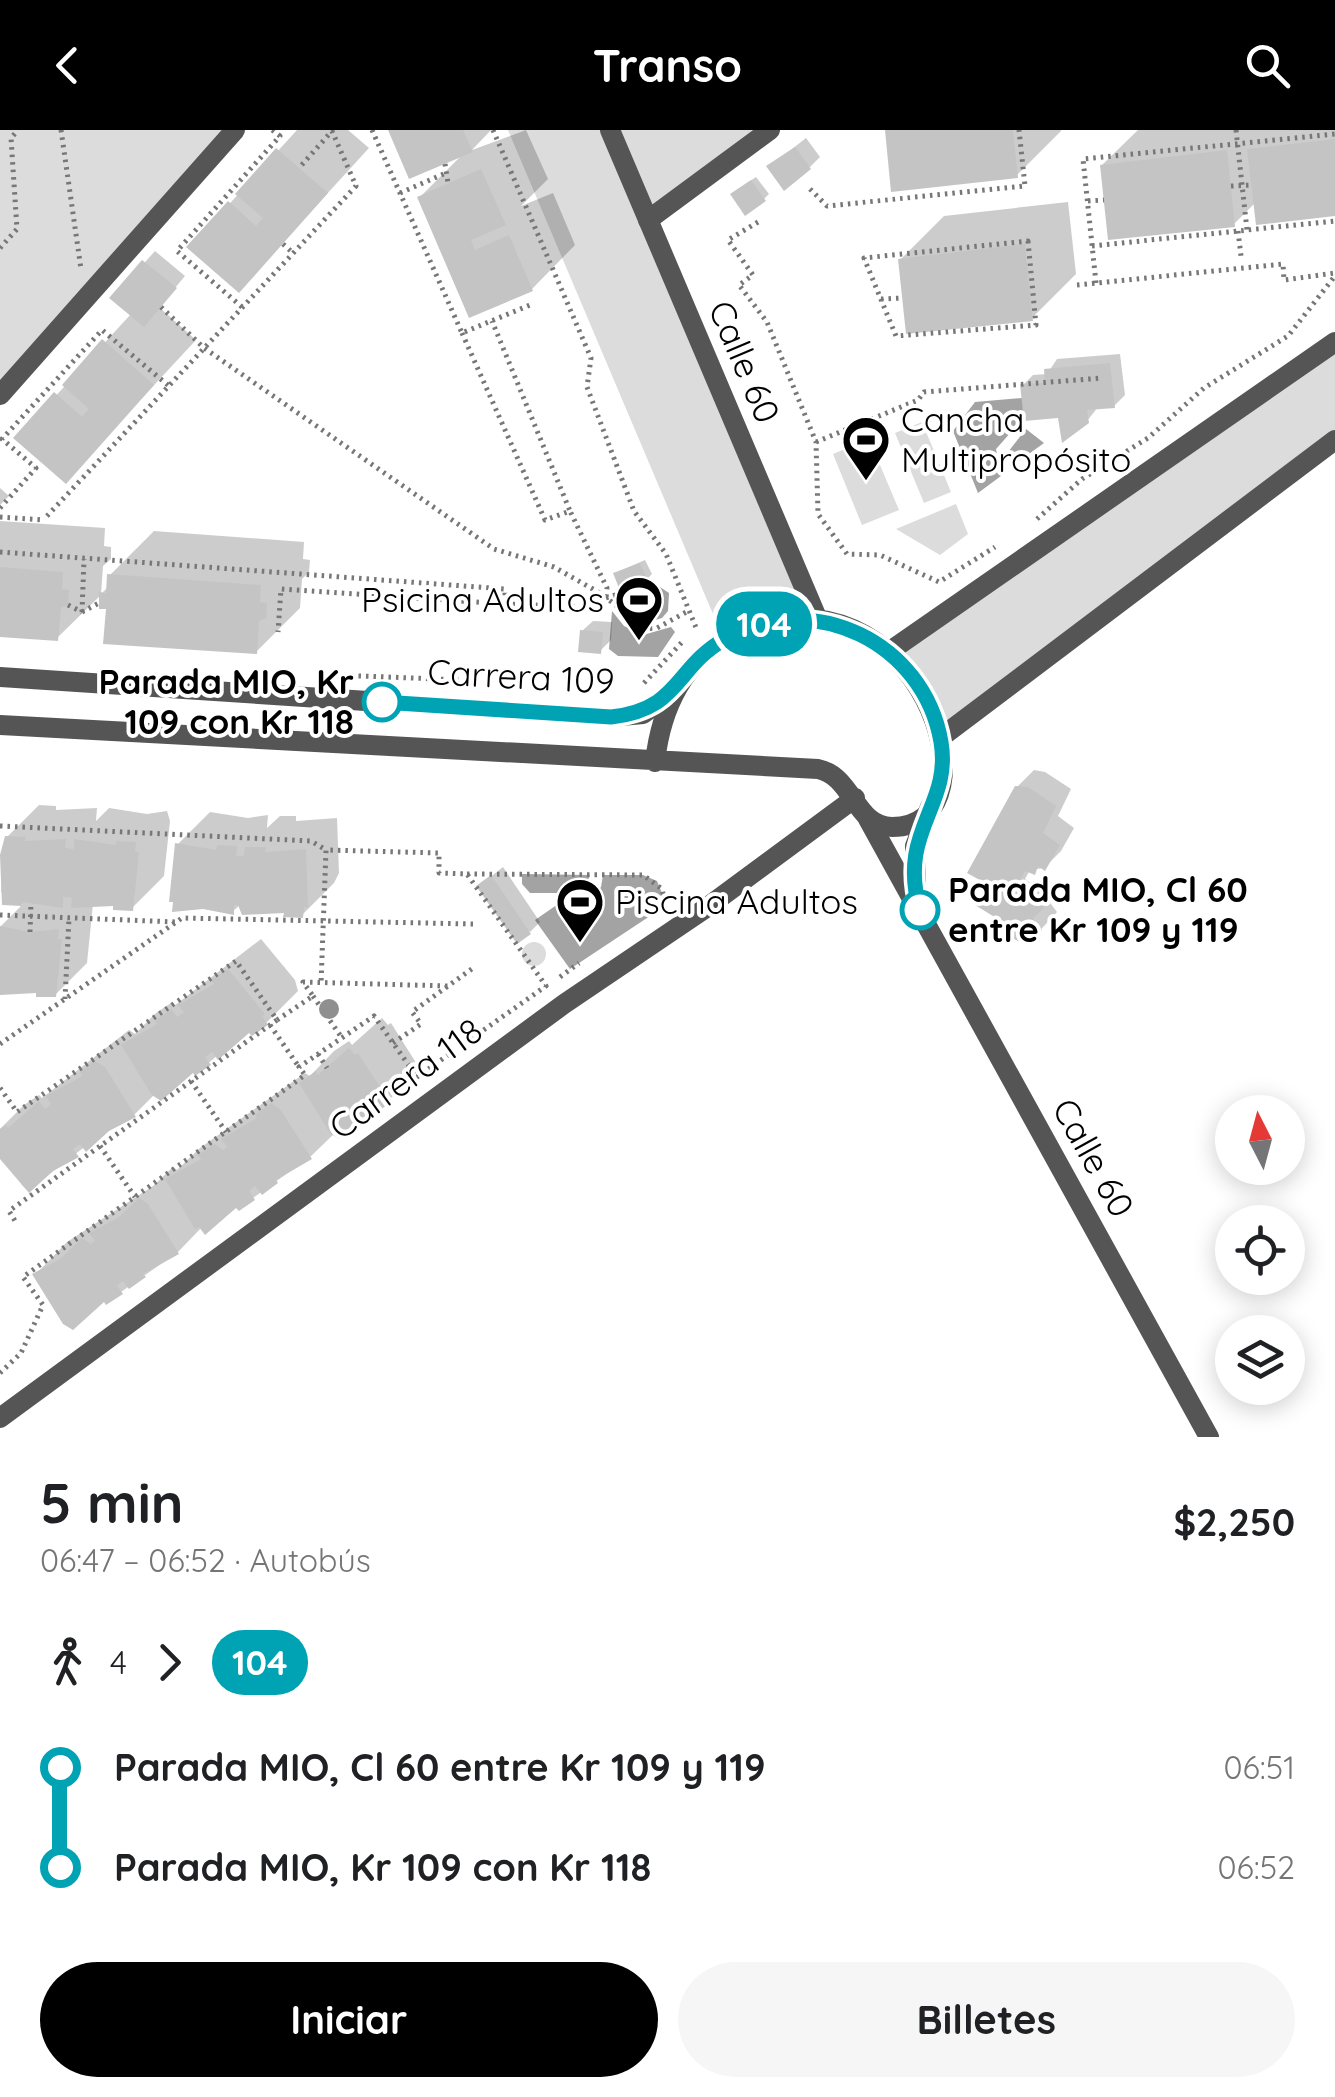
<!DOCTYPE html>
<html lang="es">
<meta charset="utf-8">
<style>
:root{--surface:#fff;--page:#f6f6f6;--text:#202124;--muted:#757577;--accent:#000}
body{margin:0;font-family:Quicksand,sans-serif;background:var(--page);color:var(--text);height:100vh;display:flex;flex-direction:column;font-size:38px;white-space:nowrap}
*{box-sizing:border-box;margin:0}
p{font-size:32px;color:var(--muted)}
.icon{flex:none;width:55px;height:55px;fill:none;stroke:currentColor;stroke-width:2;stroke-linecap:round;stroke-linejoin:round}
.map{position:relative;height:1307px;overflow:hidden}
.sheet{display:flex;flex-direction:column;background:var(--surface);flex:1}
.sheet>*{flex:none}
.badge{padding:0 20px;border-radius:32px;font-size:35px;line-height:65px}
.needle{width:65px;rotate:354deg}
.fabs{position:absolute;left:1215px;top:965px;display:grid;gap:20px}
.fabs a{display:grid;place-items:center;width:90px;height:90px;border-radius:50%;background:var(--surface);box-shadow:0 5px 25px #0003;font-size:50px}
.map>.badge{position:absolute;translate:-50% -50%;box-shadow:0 0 0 5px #fff}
.legs{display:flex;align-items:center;gap:15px;height:110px;padding:0 40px;font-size:32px}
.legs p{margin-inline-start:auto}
.overview{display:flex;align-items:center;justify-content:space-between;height:170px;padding:0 40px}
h1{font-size:55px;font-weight:700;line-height:75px}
.button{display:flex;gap:20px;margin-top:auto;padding:20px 40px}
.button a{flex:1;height:115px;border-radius:60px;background:var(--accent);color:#fff;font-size:40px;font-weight:700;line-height:115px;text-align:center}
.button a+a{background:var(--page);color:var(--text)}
ul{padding:0 40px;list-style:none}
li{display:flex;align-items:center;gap:35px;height:100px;font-size:38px}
li i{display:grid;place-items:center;width:15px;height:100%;margin:0 12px;background:currentColor}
li i::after{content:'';width:25px;height:25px;margin:-12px;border:8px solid;border-radius:50%;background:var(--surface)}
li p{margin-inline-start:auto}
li:first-child i{background:linear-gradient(#0000 50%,currentColor 0)}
li:last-child i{background:linear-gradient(currentColor 50%,#0000 0)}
header{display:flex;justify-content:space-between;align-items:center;height:130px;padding:0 40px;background:var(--accent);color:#fff;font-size:45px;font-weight:700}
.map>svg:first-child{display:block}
.green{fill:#dcdcdc}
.water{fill:#a3a3a3}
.shadow{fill:#0003}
.building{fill:#c4c4c4}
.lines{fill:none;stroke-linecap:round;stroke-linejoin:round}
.path{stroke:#777;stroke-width:5;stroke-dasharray:2.5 5;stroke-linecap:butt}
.minor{stroke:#555;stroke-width:20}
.tertiary{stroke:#555;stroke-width:20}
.tree{fill:#8f8f8f}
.line-1-casing{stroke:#fff;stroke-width:22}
.line-1{stroke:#00a3b4;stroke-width:15}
.stop-1-dot{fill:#fff;stroke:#00a3b4;stroke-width:5}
.labels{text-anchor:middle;stroke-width:8;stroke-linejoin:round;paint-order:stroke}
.street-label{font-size:35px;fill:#000;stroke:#fff}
.poi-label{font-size:35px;fill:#000;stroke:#fff;text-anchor:start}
.stop-label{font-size:35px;font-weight:bold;fill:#000;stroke:#fff;text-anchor:end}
</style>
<header><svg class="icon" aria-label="back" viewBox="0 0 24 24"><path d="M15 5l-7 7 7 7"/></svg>Transo<svg class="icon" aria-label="search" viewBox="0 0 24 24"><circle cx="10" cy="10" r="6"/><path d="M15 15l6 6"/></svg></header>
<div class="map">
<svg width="1335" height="1307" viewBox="0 0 1335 1307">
<rect width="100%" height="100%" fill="#fff"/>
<!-- green -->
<g class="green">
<polygon points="0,0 235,0 0,265"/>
<polygon points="508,0 770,0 648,90 818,490 724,510"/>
<polygon points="1335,212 1335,310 940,608 890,521"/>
<polygon points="922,292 951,362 924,373 895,303"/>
<polygon points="869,309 899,380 862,395 833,324"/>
<polygon points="956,374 968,404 940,425 896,399"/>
<circle cx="534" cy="824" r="12"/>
</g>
<!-- water -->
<g class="water">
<polygon points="1034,267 1035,275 996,319 1001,346 978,363 953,301 975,272"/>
<polygon points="1026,299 1044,313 1011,337 1008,322"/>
<polygon points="660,457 669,463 668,481 662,488 645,493 624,479 628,469"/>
<polygon points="612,481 624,496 643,505 671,497 675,502 658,527 618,526 609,519"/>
<polygon points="522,744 590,745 582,763 530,763 522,754"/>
<polygon points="603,745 643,745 657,751 664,768 656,782 570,839 535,790 561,772 589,772 601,757"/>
</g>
<!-- shadow -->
<g class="shadow">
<polygon points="297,0 348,0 369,18 239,160 190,117"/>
<polygon points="391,0 491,0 472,20 526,0 548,49 521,76 553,63 575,115 532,159 471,185 420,67 463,24"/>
<polygon points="887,0 1061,0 1061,1 1017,45"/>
<polygon points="1138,0 1335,0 1335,83 1256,72 1234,94 1102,35"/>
<polygon points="806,8 820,27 809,38 769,37"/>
<polygon points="756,47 769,64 764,69 737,60"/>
<polygon points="1068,72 1076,144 1032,188 900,130 944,86"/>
<polygon points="155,121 185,146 159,177 196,210 65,351 17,308 131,184 113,168"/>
<polygon points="1120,224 1125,265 1114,276 1098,277 1087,291 1061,285 1023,255 1033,245 1047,244 1057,229"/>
<polygon points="0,358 9,366 0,375"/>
<polygon points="0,391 105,398 104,416 111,417 111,429 103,436 101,464 109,456 110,445 154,401 304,412 303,429 310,430 309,442 302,449 300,478 256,522 108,477 102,464 57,508 0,505"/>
<polygon points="645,430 652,444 647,449 615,443"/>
<polygon points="593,491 612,492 611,510 600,521 582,501"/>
<polygon points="1034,640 1045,642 1071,659 1058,686 1074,698 1061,721 1044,738 1030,740 1025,749 1039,759 1054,754 1058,760 1048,770 1057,782 1033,808 1021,810 1004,790 990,753 1017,657"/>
<polygon points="39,675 56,676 56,680 97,678 96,691 109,678 147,684 167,681 170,691 164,746 132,778 93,774 87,833 55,865 38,860 0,862 0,797 23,774 4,773 5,762 1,762 7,707"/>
<polygon points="210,682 248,688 268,685 267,698 280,686 296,686 296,691 337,688 339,743 334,753 302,785 241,774 232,782 178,714"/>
<polygon points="503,737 540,792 530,802 479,756"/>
<polygon points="261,809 295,850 298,861 266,893 250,899 196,943 193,940 155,964 134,985 118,991 29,1060 22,1055 0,1020 0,999 24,975 39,965 42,968 129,900 135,904 156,883 171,873 174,876"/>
<polygon points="382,888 388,895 391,893 420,939 388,971 335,1003 310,1027 253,1068 202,1097 178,1122 121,1162 36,1144 67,1112 153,1056 173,1037 177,1040 200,1018 305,943 310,946 334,921 349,911 352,915"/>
</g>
<!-- building -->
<g class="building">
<polygon points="388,0 463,0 473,22 409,49"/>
<polygon points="885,0 1013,0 1018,48 891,62"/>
<polygon points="1335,9 1335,86 1256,95 1247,19"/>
<polygon points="795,17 811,39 784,61 766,36"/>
<polygon points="276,18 328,63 239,163 186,117 228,71 256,96 263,88 235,64"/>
<polygon points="1227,20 1235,97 1108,110 1100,35"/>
<polygon points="481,39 506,95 471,110 475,120 509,105 533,161 469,188 417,67"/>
<polygon points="751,50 766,71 745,86 730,64"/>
<polygon points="1025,114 1033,191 906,204 898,129"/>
<polygon points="142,130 177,158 144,197 109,168"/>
<polygon points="102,209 154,255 66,354 13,308 54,262 82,287 89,279 62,255"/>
<polygon points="1110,233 1115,278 1087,280 1089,293 1062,313 1058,288 1024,291 1020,254 1045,253 1044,239"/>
<polygon points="640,433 648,451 621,463 613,443"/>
<polygon points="0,437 63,442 62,459 69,460 68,475 61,478 58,511 0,507"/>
<polygon points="107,444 261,455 260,472 267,473 266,488 259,491 257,524 103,514 106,479 99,479 99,462 106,463"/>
<polygon points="580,500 603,502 601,524 578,522"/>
<polygon points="1015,656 1028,657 1056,676 1043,703 1060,715 1045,741 1038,736 1035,745 1025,741 1010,767 1021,774 1037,769 1044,778 1033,788 1042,800 1033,811 1023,808 1022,813 998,801 1001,791 975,775 987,754 967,743"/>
<polygon points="5,706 26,707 25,711 66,709 65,718 74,719 74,709 116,715 116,711 136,712 135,722 139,722 133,781 113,780 113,776 71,778 72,768 67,767 63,767 63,778 23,772 22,776 2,775 0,725"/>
<polygon points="175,713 216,720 217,715 237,716 236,726 244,726 245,717 266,717 265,722 306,719 308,778 304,777 303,788 283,787 284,783 242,785 238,775 234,775 234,785 203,779 172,782 173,772 169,772"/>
<polygon points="491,745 531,804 517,814 476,756"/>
<polygon points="0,796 30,802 59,799 58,809 62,809 56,867 36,867 36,863 0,865"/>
<polygon points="228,839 265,884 262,886 268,895 252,906 249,903 218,930 212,922 209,924 205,927 211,935 195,946 193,943 161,971 152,965 121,915 157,894 155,891 171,879 177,887 180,885 184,882 178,875 214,854 211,850"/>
<polygon points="349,918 355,925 358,923 390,973 373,985 371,981 339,1009 330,1003 299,953 316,941 318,945"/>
<polygon points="95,931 105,937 136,987 109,1001 86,1022 80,1014 73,1019 79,1027 53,1041 29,1063 0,1029 0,999 6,995 8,998 39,971 45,979 48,977 51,974 46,966 82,946 80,942"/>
<polygon points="271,973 280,979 312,1029 276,1050 278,1053 262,1065 255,1056 249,1061 255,1070 239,1081 236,1078 205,1105 199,1097 195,1099 165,1049 201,1029 198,1025 215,1014 223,1020 227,1017 221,1009 257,988 255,985"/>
<polygon points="139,1068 148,1074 179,1124 143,1144 146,1147 129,1159 123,1151 120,1153 117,1156 123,1164 106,1175 104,1172 73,1200 63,1194 32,1144 60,1129 82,1108 91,1114 95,1111 89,1103 118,1088"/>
</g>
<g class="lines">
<!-- path -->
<g class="path">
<polyline points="61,0 81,139"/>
<polyline points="372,0 462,203 530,175"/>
<polyline points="493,0 591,228 587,257 634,381 666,424 697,500"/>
<polyline points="1236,0 1247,100"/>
<polyline points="445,34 448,53"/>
<polyline points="1231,56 1252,55"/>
<polyline points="810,59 827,76 1025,56 1019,0"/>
<polyline points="400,63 446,43"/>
<polyline points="1088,71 1104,70"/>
<polyline points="758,92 728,110 753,145 739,155 767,192 816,312 818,384 847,424 880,425 939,452 995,417"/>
<polyline points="1238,101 1241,126"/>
<polygon points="1028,111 1036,195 896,206 864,128"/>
<polyline points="283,114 293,123"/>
<polyline points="1092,116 1335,91"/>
<polyline points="0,118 17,99 11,8 18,0"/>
<polyline points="1096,153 1083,29 1335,4"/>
<polyline points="1077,155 1283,134 1284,150 1335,143"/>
<polyline points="881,169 902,168"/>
<polyline points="161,177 204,218 494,419 554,437 598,462 617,476 629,494 642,499 657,498 690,480"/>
<polyline points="242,177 177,121 280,6 272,0"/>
<polyline points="462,203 545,390 570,381 492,191"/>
<polyline points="816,312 918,270 924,262 1102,248"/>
<polyline points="0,378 36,338 2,309 102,200 169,256"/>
<polyline points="47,386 356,56 332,1 299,38"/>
<polyline points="0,387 44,390"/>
<polyline points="1037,389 1082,349 1148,308 1204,258 1288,206 1335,146"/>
<polyline points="0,422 505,459 505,474 281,459 278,502"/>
<polyline points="606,468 621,463"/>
<polyline points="505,474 592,477 606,468 607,458 570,381"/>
<polyline points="68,475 82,482"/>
<polyline points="82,482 84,429"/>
<polyline points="82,482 99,473"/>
<polyline points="336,545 463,550 474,555"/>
<polyline points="644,553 684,510"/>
<polyline points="0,696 311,711 326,720"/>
<polyline points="467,744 643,745 662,759 664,768 651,785"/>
<polyline points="0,785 176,792"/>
<polyline points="30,802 31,772"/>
<polyline points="560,847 579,833"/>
<polyline points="313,866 342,908"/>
<polyline points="65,869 69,788"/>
<polyline points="277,890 313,866 303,852 448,856"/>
<polyline points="270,895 299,937"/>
<polyline points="393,913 421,894 412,882 473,838"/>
<polyline points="0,914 182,788 473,794"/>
<polyline points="318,924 327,938"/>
<polyline points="191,951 226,1002"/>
<polyline points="0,958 17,982 236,831 277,890 9,1081 17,1094"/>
<polyline points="100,1016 135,1067"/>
<polyline points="0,1243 21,1223 43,1175 23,1147 305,945 299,937 374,886 417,947 546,856 467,744 439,743 439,723 326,720 321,854"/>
</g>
<!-- minor -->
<g class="minor">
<polyline points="648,90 770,0"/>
<polyline points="0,265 235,0"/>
<polyline points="940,608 1335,310"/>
<polyline points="868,689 1209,1307"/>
<polyline points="916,764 915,716 930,677"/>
<polyline points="0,1288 564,874 706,778 855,668"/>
</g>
<!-- tertiary -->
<g class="tertiary">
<polyline points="610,0 818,490"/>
<polyline points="890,521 1335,212"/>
<polyline points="0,547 611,587 643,584 672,563"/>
<path d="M 0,595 L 818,639 C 853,646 855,697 892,697 C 1006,697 918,421 736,504 C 684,528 661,578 655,632"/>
</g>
</g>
<!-- trees -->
<circle class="tree" cx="329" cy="879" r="10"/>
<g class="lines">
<!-- line-1 casing -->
<g class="line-1-casing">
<path id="line-1" d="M 382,572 L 611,587 C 681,579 674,538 725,509 C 813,458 924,513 941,612 C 952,677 897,700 920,780"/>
</g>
<!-- line-1 -->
<use href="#line-1" class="line-1"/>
</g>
<!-- icons -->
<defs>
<g id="stadium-pin" transform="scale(2.5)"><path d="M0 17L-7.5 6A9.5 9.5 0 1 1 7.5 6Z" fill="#000" stroke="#fff"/><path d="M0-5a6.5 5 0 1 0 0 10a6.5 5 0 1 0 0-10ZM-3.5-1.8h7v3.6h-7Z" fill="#fff"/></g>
</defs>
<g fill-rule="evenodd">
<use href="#stadium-pin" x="866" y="310"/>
<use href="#stadium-pin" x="639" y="470"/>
<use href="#stadium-pin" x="580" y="772"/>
</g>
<!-- markers -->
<g class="stop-1-dot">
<circle cx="382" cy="572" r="18"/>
<circle cx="920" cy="780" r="18"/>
</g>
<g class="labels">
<!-- street labels -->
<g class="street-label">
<text transform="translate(744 232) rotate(67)" y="12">Calle 60</text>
<text transform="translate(521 547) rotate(3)" y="12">Carrera 109</text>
<text transform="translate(406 949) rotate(-36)" y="12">Carrera 118</text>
<text transform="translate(1093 1028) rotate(61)" y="12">Calle 60</text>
</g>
<!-- poi labels -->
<g class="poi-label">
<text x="901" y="302">Cancha<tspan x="901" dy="40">Multipropósito</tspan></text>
<text x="604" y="482" text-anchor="end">Psicina Adultos</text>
<text x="615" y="784">Piscina Adultos</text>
</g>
<!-- stop labels -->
<g class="stop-label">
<text x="354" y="564">Parada MIO, Kr<tspan x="354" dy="40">109 con Kr 118</tspan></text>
<text x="948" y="772" text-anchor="start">Parada MIO, Cl 60<tspan x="948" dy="40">entre Kr 109 y 119</tspan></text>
</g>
</g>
</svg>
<div class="fabs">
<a><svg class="needle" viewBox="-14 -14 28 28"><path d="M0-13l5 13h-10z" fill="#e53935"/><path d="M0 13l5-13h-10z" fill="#757577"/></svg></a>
<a><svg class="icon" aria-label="locate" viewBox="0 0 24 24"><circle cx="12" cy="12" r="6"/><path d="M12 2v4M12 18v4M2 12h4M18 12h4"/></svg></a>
<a><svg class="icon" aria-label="layers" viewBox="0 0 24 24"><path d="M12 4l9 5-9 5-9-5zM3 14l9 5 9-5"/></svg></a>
</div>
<b class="badge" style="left:764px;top:494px;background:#00a3b4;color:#fff">104</b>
</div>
<section class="sheet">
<div class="overview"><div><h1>5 min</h1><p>06:47 – 06:52 · Autobús</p></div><b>$2,250</b></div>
<div class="legs"><svg class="icon" aria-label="walk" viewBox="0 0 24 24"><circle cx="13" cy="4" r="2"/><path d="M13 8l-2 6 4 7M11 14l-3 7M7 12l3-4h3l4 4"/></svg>4<svg class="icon" aria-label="forward" viewBox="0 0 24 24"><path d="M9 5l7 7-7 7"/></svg><b class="badge" style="background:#00a3b4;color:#fff">104</b></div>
<ul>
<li><i style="color:#00a3b4"></i><b>Parada MIO, Cl 60 entre Kr 109 y 119</b><p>06:51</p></li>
<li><i style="color:#00a3b4"></i><b>Parada MIO, Kr 109 con Kr 118</b><p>06:52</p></li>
</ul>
<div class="button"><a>Iniciar</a><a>Billetes</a></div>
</section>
